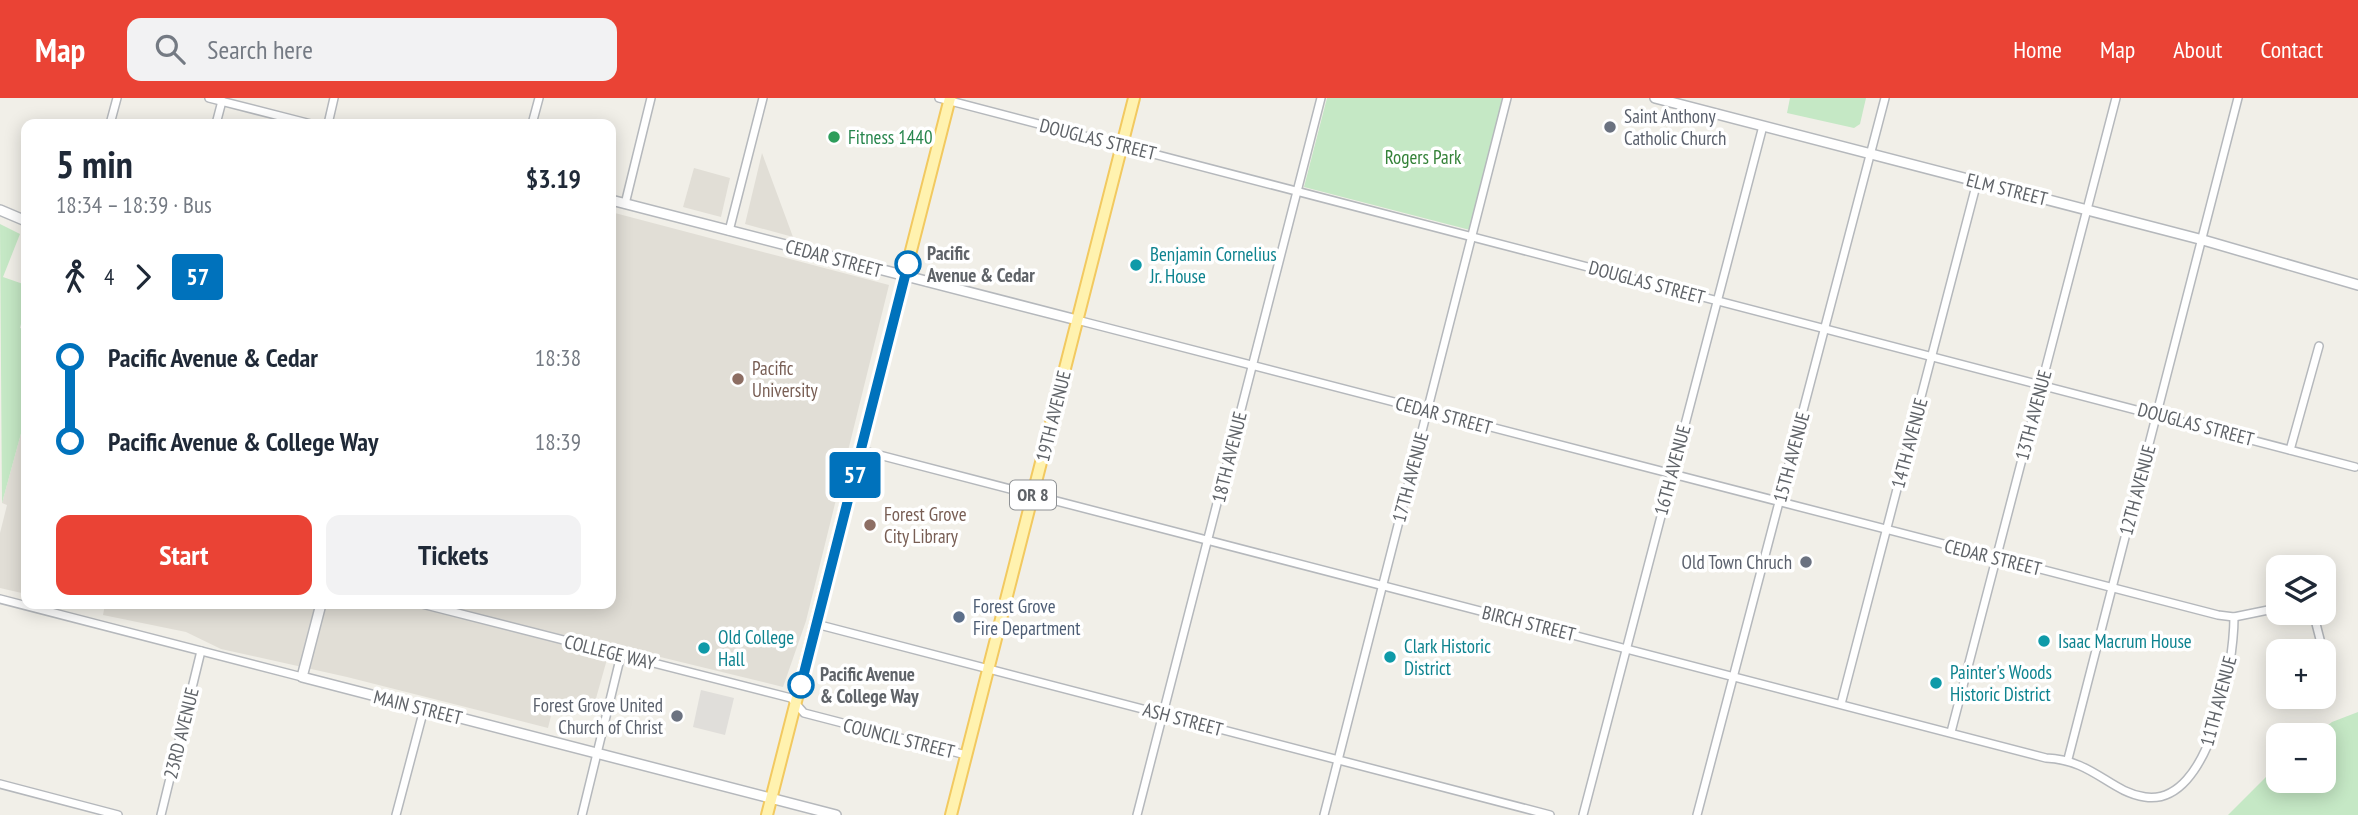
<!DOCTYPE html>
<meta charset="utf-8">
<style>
:root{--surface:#fff;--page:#f2f2f3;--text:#1f2937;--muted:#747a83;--accent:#ea4335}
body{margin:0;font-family:"PT Sans Narrow",sans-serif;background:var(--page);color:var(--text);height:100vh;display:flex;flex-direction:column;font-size:26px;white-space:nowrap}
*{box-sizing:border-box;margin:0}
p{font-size:23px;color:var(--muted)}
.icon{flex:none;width:38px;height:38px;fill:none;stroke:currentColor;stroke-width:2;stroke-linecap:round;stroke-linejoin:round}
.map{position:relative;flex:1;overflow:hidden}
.sheet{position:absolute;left:21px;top:21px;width:595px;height:490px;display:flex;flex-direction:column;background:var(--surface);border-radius:14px;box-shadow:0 4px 18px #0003}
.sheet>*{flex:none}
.badge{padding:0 14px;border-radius:5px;font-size:24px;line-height:46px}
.controls{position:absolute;left:2266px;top:457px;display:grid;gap:14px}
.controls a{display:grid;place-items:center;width:70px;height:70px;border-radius:14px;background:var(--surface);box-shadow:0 4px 18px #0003;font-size:35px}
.map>.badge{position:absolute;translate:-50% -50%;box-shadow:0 0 0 4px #fff}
.legs{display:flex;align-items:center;gap:10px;height:77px;padding:0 35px;font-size:23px}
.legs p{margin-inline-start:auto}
.overview{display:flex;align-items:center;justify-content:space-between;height:119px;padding:0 35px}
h1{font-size:38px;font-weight:700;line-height:52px}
.primary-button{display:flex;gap:14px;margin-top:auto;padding:14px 35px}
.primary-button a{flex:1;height:80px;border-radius:14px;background:var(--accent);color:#fff;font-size:28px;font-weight:700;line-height:80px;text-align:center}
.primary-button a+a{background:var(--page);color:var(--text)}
ul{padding:0 35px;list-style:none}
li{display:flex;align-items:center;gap:24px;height:84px;font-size:26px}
li i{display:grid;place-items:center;width:10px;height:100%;margin:0 9px;background:currentColor}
li i::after{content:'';width:18px;height:18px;margin:-9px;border:5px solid;border-radius:50%;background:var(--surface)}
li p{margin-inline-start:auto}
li:first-child i{background:linear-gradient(#0000 50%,currentColor 0)}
li:last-child i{background:linear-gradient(currentColor 50%,#0000 0)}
header{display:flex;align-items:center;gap:42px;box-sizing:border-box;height:98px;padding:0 35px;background:var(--accent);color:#fff}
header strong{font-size:33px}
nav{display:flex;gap:38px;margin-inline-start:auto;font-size:24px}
.search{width:490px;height:63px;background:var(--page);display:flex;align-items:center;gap:18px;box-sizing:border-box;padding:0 24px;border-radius:14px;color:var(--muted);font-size:26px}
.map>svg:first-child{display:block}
.industrial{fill:#e0deda}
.education{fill:#e1ded6}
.green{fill:#c5e8c5}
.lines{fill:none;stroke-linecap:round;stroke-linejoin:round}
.minor-casing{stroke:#b5b8bc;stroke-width:10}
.tertiary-casing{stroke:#b5b8bc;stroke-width:12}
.primary-casing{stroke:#f2c960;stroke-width:14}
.minor{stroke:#fff;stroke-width:7}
.tertiary{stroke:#fff;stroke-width:9}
.primary{stroke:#fff2af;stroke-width:10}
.line-1-casing{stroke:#fff;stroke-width:16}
.line-1{stroke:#0072bc;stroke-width:10}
.worship-dot{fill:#6b7280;stroke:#fff;stroke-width:2.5}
.leisure-dot{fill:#2e9e5b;stroke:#fff;stroke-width:2.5}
.stop-1-dot{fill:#fff;stroke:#0072bc;stroke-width:3.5}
.culture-dot{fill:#0f9aa8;stroke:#fff;stroke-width:2.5}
.education-dot{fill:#8d6e63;stroke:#fff;stroke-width:2.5}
.service-dot{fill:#5c6f8a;stroke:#fff;stroke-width:2.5}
.labels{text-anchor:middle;stroke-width:7;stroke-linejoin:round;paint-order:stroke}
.shield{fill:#fff;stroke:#8f9295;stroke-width:2}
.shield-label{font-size:18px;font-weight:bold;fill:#5f6368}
.worship-label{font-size:19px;fill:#5b616d;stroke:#fff;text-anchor:end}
.leisure-label{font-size:19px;fill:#27864d;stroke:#fff;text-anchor:start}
.street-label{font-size:19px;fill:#5f6368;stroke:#fff}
.park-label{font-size:19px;fill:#348238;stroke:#fff}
.stop-label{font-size:19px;font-weight:bold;fill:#5f6368;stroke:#fff;text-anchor:start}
.culture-label{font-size:19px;fill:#0d838f;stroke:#fff;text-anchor:start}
.education-label{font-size:19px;fill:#785e54;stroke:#fff;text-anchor:start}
.service-label{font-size:19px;fill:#4e5e75;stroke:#fff;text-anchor:start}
</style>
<header>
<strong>Map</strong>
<div class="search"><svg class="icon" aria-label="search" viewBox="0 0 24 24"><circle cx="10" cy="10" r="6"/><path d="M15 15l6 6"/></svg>Search here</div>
<nav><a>Home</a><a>Map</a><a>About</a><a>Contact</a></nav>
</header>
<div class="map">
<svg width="2358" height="717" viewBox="0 0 2358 717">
<rect width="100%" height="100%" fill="#f1efe8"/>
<!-- industrial -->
<polygon class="industrial" points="701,592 734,600 725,637 693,629"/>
<!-- education -->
<g class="education">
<polygon points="762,55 793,139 745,126"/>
<polygon points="694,70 730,80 721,119 683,109"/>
<polygon points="611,114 889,187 806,523 783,589 611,547 593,611 555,602 548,630 347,579 221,551 186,534 103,517 105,506 611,506"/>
<polygon points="26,317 26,496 0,490 0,435 7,407 2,405"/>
</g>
<!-- green -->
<g class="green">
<polygon points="1327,0 1504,0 1470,132 1304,89"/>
<polygon points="1790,0 1866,0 1860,26 1854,30 1787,15"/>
<polygon points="0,126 20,136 3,179 26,187 26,206 20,230 26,232 26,317 2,405"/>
<polygon points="2358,614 2358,717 2228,717 2278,667 2278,682 2324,682 2324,637 2315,637 2332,624"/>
</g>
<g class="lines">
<!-- minor casing -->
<g class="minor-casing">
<g id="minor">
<polyline points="209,0 311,26"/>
<polyline points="939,0 2355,369"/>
<polyline points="110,26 117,0"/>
<polyline points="216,26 222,3"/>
<polyline points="328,26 334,0"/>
<polyline points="532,26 539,0"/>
<polyline points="625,106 651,0"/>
<polyline points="729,133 763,0"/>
<polyline points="1077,222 2218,517 2234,519 2278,510"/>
<path d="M 860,352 L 2046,660 C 2093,662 2110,694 2145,699 C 2211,709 2234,565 2234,519"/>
<polyline points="2290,352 2319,248"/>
<polyline points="0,501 302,579"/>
<polyline points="422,506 791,600 804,615 966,657"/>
<polyline points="2313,514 2323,553"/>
<polyline points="816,526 1550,717"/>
<polyline points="1841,606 1977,84"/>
<polyline points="1951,634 2116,0"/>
<polyline points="2068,661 2238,0"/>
<polyline points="0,686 118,717"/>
<polyline points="161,717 201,553"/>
<polyline points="396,717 424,611"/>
<polyline points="582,717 621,557"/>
<polyline points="1137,717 1321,0"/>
<polyline points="1324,717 1507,0"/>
<polyline points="1583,717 1763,28"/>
<polyline points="1697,717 1885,0"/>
</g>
</g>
<!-- tertiary casing -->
<g class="tertiary-casing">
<g id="tertiary">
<polyline points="1655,0 2203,142 2358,187"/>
<polyline points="611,102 1077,222"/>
<polyline points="0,112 26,123"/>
<polyline points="321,506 302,579 836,717"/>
</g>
</g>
<!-- primary casing -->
<g class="primary-casing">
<g id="primary">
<polyline points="767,717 950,0"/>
<polyline points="951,717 1134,0"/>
</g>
</g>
<!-- minor -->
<use href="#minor" class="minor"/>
<!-- tertiary -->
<use href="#tertiary" class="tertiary"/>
<!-- primary -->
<use href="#primary" class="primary"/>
</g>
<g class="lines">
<!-- line-1 casing -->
<g class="line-1-casing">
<polyline id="line-1" points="801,587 908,166"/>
</g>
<!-- line-1 -->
<use href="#line-1" class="line-1"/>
</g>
<!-- markers -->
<g class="worship-dot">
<circle cx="1610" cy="29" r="7"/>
<circle cx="1806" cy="464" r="7"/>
<circle cx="677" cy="618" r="7"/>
</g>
<circle class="leisure-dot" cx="834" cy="39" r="7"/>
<g class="stop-1-dot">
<circle cx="908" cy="166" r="12"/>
<circle cx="801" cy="587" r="12"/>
</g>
<g class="culture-dot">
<circle cx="1136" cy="167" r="7"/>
<circle cx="2044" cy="543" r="7"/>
<circle cx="704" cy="550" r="7"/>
<circle cx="1390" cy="559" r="7"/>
<circle cx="1936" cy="585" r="7"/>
</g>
<g class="education-dot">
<circle cx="738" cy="281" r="7"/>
<circle cx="870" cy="427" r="7"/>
</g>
<circle class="service-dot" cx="959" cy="519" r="7"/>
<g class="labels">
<!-- shield labels -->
<rect class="shield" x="1010" y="382.5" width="46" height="29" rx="5"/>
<g class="shield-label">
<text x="1033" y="403">OR 8</text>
</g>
<!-- worship labels -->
<g class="worship-label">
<text x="1624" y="25" text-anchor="start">Saint Anthony<tspan x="1624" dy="22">Catholic Church</tspan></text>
<text x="1792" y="471">Old Town Chruch</text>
<text x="663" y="614">Forest Grove United<tspan x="663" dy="22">Church of Christ</tspan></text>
</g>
<!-- leisure labels -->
<g class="leisure-label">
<text x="848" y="46">Fitness 1440</text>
</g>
<!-- street labels -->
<g class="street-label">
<text transform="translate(1098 41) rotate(14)" y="7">DOUGLAS STREET</text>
<text transform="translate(2007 91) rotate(14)" y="7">ELM STREET</text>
<text transform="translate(834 160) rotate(15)" y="7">CEDAR STREET</text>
<text transform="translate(1647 184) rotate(15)" y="7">DOUGLAS STREET</text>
<text transform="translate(1444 317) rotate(15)" y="7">CEDAR STREET</text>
<text transform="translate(2033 317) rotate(-75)" y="7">13TH AVENUE</text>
<text transform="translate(1053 318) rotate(-76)" y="7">19TH AVENUE</text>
<text transform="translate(2196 326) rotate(15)" y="7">DOUGLAS STREET</text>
<text transform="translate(1909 345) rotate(-75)" y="7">14TH AVENUE</text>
<text transform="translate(1229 359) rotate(-76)" y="7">18TH AVENUE</text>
<text transform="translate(1791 359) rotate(-75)" y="7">15TH AVENUE</text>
<text transform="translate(1672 372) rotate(-75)" y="7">16TH AVENUE</text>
<text transform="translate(1410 379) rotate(-75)" y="7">17TH AVENUE</text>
<text transform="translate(2137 392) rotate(-75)" y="7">12TH AVENUE</text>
<text transform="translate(1993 459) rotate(14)" y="7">CEDAR STREET</text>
<text transform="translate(1529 525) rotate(14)" y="7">BIRCH STREET</text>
<text transform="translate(610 554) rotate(14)" y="7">COLLEGE WAY</text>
<text transform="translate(2218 603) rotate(-75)" y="7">11TH AVENUE</text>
<text transform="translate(418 609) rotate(14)" y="7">MAIN STREET</text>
<text transform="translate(1183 621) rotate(15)" y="7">ASH STREET</text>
<text transform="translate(181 635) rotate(-76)" y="7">23RD AVENUE</text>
<text transform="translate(899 640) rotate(14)" y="7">COUNCIL STREET</text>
</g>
<!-- park labels -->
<g class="park-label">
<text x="1423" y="66">Rogers Park</text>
</g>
<!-- stop labels -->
<g class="stop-label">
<text x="927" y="162">Pacific<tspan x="927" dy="22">Avenue &amp; Cedar</tspan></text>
<text x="820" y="583">Pacific Avenue<tspan x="820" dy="22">&amp; College Way</tspan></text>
</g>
<!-- culture labels -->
<g class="culture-label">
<text x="1150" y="163">Benjamin Cornelius<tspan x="1150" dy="22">Jr. House</tspan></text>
<text x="718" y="546">Old College<tspan x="718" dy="22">Hall</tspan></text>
<text x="2058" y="550">Isaac Macrum House</text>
<text x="1404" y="555">Clark Historic<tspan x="1404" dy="22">District</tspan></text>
<text x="1950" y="581">Painter's Woods<tspan x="1950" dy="22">Historic District</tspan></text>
</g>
<!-- education labels -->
<g class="education-label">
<text x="752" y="277">Pacific<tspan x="752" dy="22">University</tspan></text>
<text x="884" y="423">Forest Grove<tspan x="884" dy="22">City Library</tspan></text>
</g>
<!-- service labels -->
<g class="service-label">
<text x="973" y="515">Forest Grove<tspan x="973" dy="22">Fire Department</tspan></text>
</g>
</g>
</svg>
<div class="controls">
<a><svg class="icon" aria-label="layers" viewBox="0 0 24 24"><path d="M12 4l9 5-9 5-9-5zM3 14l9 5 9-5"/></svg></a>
<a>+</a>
<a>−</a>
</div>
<b class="badge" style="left:855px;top:377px;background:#0072bc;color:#fff">57</b>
<section class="sheet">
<div class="overview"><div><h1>5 min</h1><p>18:34 – 18:39 · Bus</p></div><b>$3.19</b></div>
<div class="legs"><svg class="icon" aria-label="walk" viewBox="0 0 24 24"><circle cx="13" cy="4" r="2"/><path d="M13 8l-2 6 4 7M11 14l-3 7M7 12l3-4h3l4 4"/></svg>4<svg class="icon" aria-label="forward" viewBox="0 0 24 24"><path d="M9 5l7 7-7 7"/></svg><b class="badge" style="background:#0072bc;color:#fff">57</b></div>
<ul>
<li><i style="color:#0072bc"></i><b>Pacific Avenue &amp; Cedar</b><p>18:38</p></li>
<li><i style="color:#0072bc"></i><b>Pacific Avenue &amp; College Way</b><p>18:39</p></li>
</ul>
<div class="primary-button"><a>Start</a><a>Tickets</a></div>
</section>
</div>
